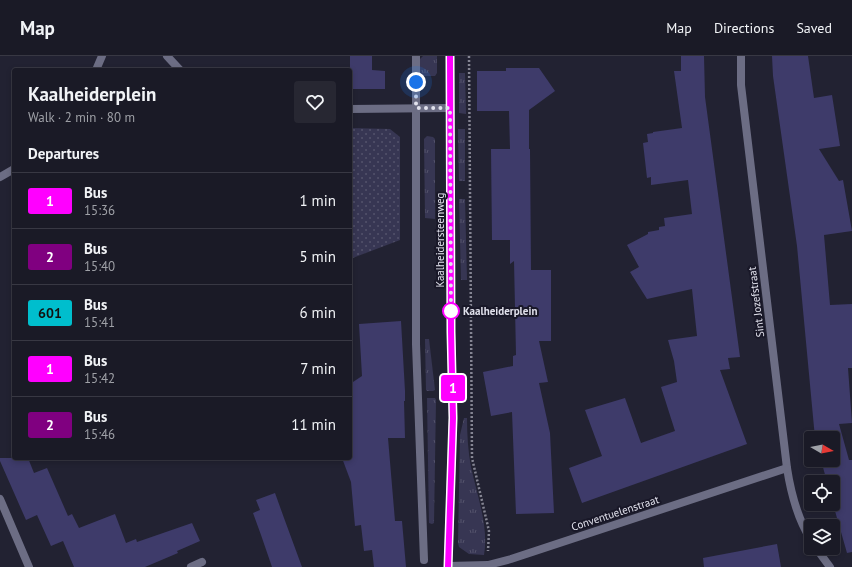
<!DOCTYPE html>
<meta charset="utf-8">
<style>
:root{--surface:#1a1a26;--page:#272732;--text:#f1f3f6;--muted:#9fa1a7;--line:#383843}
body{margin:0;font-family:"PT Sans",sans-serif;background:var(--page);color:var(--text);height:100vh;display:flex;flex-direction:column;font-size:15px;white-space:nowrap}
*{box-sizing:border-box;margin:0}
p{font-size:13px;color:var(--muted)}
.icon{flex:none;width:22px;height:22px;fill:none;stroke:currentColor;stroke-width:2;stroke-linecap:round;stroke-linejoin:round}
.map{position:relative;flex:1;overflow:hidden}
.details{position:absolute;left:12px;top:12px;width:340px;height:392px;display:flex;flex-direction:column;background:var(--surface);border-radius:4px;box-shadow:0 2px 6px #0003,0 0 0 1px var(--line)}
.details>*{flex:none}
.badge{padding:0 8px;border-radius:3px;font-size:14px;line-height:26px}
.needle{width:26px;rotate:99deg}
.fabs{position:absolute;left:804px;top:375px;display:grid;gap:8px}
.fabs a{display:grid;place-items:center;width:36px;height:36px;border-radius:4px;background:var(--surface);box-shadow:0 2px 6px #0003,0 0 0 1px var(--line);font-size:20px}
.you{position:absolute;width:20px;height:20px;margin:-10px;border:3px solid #fff;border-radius:50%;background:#1a73e8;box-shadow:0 0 0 6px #1a73e833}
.map>.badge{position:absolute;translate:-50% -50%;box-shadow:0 0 0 2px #fff}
h2{padding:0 16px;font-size:15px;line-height:36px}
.round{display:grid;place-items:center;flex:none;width:42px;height:42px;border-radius:4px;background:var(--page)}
.headline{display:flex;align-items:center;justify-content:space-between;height:68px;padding:0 16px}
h1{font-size:19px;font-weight:700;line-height:30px}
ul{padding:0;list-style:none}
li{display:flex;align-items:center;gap:12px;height:56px;padding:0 16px;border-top:1px solid var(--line)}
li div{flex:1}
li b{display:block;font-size:15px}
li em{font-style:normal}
li .badge{min-width:44px;font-weight:700;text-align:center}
header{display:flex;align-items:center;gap:24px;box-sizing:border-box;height:56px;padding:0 20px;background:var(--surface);border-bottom:1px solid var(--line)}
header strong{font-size:19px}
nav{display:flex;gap:22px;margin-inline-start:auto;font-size:14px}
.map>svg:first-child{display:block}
.grass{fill:url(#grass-tufts)}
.park{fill:url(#park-dots)}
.building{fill:#3e3b6a}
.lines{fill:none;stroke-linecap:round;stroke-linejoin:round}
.path{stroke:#858593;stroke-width:2.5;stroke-dasharray:2 2;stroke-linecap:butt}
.street{stroke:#6c6d84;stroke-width:8}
.secondary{stroke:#9696bb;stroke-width:8}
.line-casing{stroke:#fff;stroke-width:9}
.line{stroke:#f0f;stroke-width:6}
.walk{stroke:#e2e2ed;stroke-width:4;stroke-dasharray:0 7.2}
.stop-dot{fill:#fff;stroke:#f0f;stroke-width:2}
.labels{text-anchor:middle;stroke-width:4;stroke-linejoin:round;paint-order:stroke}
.street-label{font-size:11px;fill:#e2e2ed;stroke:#191828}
.stop-label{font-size:11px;font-weight:bold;fill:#e2e2ed;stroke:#191828;text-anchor:start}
</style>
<header>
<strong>Map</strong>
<nav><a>Map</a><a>Directions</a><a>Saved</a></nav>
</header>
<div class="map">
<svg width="852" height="511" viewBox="0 0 852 511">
<defs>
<pattern id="grass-tufts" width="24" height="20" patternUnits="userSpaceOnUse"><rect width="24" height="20" fill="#373653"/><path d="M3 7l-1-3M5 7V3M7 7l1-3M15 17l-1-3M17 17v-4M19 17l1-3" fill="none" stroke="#54536c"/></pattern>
<pattern id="park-dots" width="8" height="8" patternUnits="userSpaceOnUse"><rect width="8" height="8" fill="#373653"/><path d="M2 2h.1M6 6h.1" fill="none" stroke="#54536c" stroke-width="1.8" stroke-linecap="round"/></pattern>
</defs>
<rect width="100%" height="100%" fill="#222232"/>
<!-- grass -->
<g class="grass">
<polygon points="423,0 437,0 437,17 435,20 421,20 420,17 420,3"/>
<polygon points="459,17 465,17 466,58 459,57"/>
<polygon points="458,73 465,73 465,125 459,125"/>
<polygon points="427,80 433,81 435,83 435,163 425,162 424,83"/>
<polygon points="459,143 465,143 467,224 461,224"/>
<polygon points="425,283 429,283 435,334 433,335 427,335 426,334"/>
<polygon points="427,342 435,342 436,344 434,467 432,468 429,467"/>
<path d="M 464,362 L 467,362 C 467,379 468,395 471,411 C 477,439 489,471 484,499 L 469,498 L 459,491 L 458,487 L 460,379 Z"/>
</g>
<!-- park -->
<polygon class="park" points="350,72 390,73 400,81 400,184 350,203"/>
<!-- building -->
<g class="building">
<polygon points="350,0 372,0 372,14 385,15 385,33 350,33"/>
<polygon points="681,0 704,0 705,41 740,301 728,302 730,313 720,314 747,388 582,447 569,412 602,400 585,354 625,342 641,387 675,375 661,331 677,326 674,305 668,284 697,280 692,233 647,243 630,216 639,211 627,189 648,178 648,176 659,174 659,171 665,170 664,162 692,158 688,124 651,129 651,121 647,122 643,87 648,86 647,78 653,77 653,76 682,72 674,15 681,15"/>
<polygon points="772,0 808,0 814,42 832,39 840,90 819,93 839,125 843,124 852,175 824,179 830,249 852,248 852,312 848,312 852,367 839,368 849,404 852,404 852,496 847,497 833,448 833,426 827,426 821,404 833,404 833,382 815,382 797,190 773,20"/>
<polygon points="506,12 539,12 555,35 529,54 529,93 530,93 531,214 551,214 551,285 539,285 548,326 539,327 550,377 554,457 516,458 512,356 491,360 483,316 513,310 513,300 516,299 514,205 510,208 510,184 492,184 491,93 510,93 509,55 477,55 477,15 506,15"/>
<polygon points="401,265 405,335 405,345 404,345 405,382 388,382 395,465 402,465 406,511 374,511 372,494 364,495 361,469 355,470 351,426 342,402 350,402 350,328 362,320 359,268"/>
<polygon points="0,402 28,402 34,417 47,412 68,460 72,458 79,472 115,458 126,487 136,483 137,486 192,467 200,485 177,495 178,497 145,511 74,511 63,485 51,490 37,459 26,464 0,405"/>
<polygon points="275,437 284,462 302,511 272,511 261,479 253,457 260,454 256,444"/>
<polygon points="777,488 781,511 704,511 703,502"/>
</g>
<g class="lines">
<!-- path -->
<polyline class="path" points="469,0 472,402 489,475 488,495"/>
<!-- street -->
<g class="street">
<polyline points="167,0 180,14"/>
<polyline points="416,0 416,288 424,504"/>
<path d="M 741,0 L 741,29 L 787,412 C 791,438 797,462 811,484"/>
<polyline points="96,14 102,0"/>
<polyline points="350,53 450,52"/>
<polyline points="0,121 14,113"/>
<polyline points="0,443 29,511"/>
<polyline points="816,492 830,511"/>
<polyline points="448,510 488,509 511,503 787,412"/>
<polyline points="191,511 202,506"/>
</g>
<!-- secondary -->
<polyline class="secondary" points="448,511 453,362 451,275 450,0"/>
</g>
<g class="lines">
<!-- line casing -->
<g class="line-casing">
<polyline id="line" points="448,511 453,362 451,276 450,0"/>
</g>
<!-- line -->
<use href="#line" class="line"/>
<!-- walk -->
<polyline class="walk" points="416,26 416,52 450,52 451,260 451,255"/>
</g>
<!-- markers -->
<circle class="stop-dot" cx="451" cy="255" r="8"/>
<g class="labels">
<!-- street labels -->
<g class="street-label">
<text transform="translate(440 184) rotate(-90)" y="4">Kaalheidersteenweg</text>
<text transform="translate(756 246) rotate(-97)" y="4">Sint Jozefstraat</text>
<text transform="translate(615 457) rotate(-18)" y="4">Conventuelenstraat</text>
</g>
<!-- stop labels -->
<g class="stop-label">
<text x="463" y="259">Kaalheiderplein</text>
</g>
</g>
</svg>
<div class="fabs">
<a><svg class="needle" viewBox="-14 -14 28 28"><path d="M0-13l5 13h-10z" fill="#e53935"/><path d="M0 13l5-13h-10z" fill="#9fa1a7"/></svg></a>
<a><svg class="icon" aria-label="locate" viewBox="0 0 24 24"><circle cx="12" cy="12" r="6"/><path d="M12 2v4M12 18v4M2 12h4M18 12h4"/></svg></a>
<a><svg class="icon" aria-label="layers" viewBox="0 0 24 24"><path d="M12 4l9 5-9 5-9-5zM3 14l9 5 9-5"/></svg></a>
</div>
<div class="you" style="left:416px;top:26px"></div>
<b class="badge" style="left:453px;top:332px;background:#f0f;color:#fff">1</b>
<section class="details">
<div class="headline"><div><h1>Kaalheiderplein</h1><p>Walk · 2 min · 80 m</p></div><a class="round"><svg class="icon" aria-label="heart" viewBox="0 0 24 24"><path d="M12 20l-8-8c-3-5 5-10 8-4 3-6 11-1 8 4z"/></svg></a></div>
<h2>Departures</h2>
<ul>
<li><span class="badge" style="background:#f0f;color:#fff">1</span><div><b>Bus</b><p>15:36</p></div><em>1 min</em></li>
<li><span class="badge" style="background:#800080;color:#fff">2</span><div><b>Bus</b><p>15:40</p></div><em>5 min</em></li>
<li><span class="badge" style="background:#00becd;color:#111">601</span><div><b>Bus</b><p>15:41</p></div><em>6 min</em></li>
<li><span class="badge" style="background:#f0f;color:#fff">1</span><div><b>Bus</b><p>15:42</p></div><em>7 min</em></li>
<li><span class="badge" style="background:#800080;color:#fff">2</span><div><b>Bus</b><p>15:46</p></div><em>11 min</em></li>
</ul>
</section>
</div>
